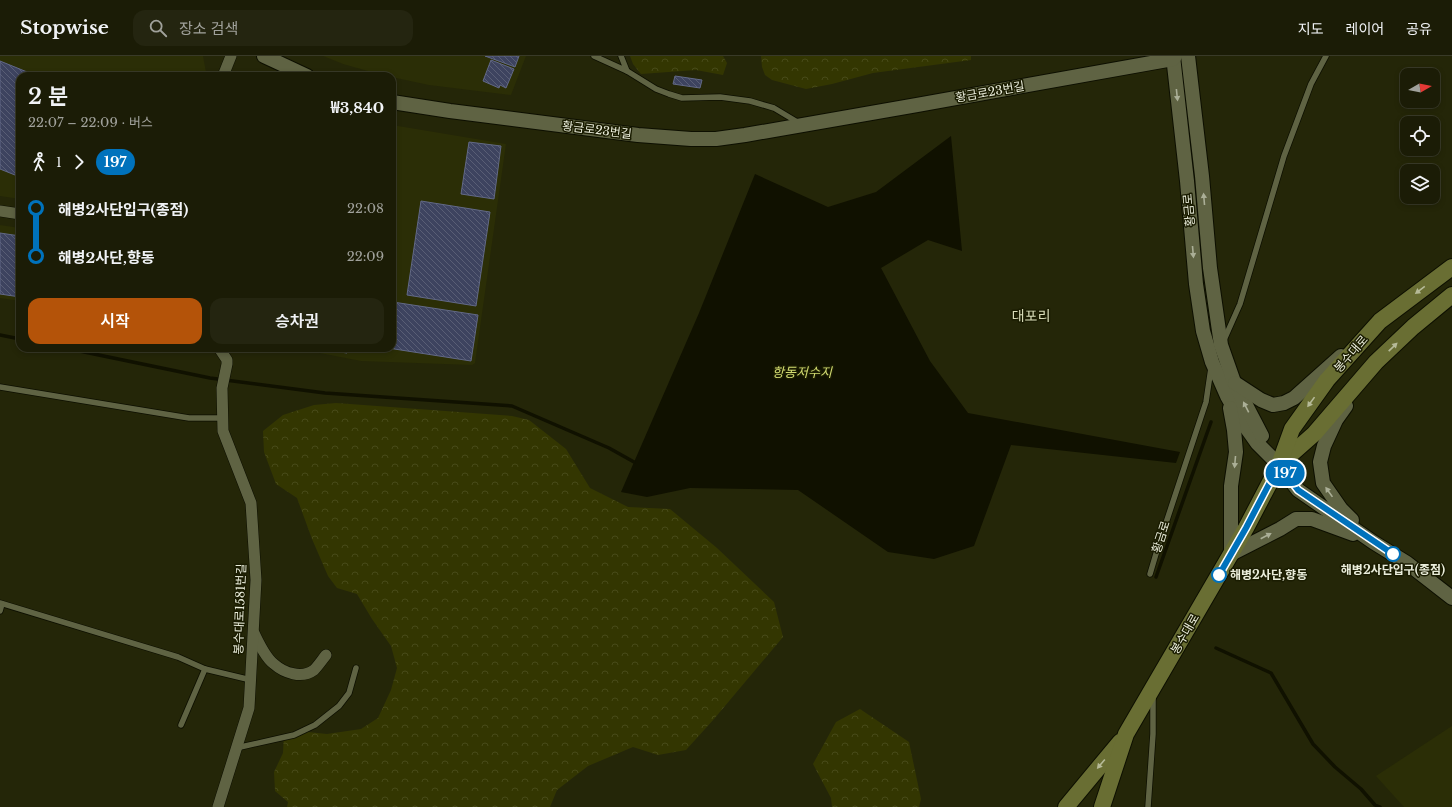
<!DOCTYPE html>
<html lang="ko">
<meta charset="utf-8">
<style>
:root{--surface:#1b1c06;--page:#242510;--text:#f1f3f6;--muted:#a0a19b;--line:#393a28;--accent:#b45309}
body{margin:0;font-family:"Libre Baskerville","Noto Sans KR",serif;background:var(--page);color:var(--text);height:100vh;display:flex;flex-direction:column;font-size:15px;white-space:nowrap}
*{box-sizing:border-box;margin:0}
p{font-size:13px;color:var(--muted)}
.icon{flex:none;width:22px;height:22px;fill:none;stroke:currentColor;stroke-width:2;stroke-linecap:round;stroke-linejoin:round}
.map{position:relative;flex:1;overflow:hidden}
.sheet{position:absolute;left:16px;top:16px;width:380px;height:280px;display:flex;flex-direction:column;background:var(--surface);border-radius:12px;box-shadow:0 2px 6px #0003,0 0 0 1px var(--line)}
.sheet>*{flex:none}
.badge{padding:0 8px;border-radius:13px;font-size:14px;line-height:26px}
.needle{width:26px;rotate:81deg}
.tools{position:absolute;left:1400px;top:12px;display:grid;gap:8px}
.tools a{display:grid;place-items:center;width:40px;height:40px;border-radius:8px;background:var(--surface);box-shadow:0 2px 6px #0003,0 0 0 1px var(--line);font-size:20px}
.map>.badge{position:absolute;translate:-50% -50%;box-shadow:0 0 0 2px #fff}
.legs{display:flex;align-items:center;gap:6px;height:44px;padding:0 12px;font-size:13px}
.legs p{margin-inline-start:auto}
.overview{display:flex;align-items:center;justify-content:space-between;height:68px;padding:0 12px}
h1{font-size:22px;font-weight:600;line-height:30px}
.primary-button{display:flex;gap:8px;margin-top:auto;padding:8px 12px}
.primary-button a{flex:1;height:46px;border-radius:12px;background:var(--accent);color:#fff;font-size:16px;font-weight:600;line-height:46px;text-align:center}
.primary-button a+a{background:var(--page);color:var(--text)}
ul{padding:0 12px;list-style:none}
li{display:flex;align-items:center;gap:14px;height:48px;font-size:15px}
li i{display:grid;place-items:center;width:6px;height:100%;margin:0 5px;background:currentColor}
li i::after{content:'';width:10px;height:10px;margin:-5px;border:3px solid;border-radius:50%;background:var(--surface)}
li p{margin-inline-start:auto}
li:first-child i{background:linear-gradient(#0000 50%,currentColor 0)}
li:last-child i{background:linear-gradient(currentColor 50%,#0000 0)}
header{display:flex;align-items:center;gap:24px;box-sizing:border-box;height:56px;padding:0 20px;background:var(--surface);border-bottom:1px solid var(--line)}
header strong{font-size:19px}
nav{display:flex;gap:22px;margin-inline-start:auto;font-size:14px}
.search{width:280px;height:36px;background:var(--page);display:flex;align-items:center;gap:10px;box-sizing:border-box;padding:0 14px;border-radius:12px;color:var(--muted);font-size:15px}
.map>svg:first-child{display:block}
.built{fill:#2b2e06}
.forest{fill:url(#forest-crowns)}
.water{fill:#101100}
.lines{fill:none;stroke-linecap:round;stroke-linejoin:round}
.stream{stroke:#101100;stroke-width:3.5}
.building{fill:url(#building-back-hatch);stroke:#626987}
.service-casing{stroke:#0d0f00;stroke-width:7}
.minor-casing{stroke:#0d0f00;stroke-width:12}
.tertiary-casing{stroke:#0d0f00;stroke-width:16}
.secondary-casing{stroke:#0d0f00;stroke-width:18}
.service{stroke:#5f6343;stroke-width:5.5}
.minor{stroke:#5f6343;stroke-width:11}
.tertiary{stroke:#5f6343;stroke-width:14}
.secondary{stroke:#696e33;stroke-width:16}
.oneway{fill:#abaf97}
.oneway2{fill:#b6ba98}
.line-1-casing{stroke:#fff;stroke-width:9}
.line-1{stroke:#0072bc;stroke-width:6}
.stop-1-dot{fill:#fff;stroke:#0072bc;stroke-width:2}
.labels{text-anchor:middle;stroke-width:3;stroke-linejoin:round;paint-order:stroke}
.street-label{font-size:12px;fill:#eaeddb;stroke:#1a1c01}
.stop-label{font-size:12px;font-weight:bold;fill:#eaeddb;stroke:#1a1c01}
.water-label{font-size:13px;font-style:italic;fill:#d2db71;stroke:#1a1c01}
.quarter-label{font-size:14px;fill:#d8dcb8;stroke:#1a1c01}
</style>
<header>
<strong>Stopwise</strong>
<div class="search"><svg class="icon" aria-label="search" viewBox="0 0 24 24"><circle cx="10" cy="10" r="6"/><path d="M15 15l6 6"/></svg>장소 검색</div>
<nav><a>지도</a><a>레이어</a><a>공유</a></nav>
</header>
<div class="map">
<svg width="1452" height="751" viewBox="0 0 1452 751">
<defs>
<pattern id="forest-crowns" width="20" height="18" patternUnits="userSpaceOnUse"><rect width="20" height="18" fill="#333601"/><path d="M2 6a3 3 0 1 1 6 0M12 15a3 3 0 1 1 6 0" fill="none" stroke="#474a19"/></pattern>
<pattern id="building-back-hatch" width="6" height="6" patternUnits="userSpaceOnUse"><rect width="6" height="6" fill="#3d435f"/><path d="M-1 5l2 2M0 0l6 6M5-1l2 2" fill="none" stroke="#595e75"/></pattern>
</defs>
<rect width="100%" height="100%" fill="#242608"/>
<!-- built -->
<g class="built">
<polygon points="0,0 203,0 206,16 205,20 20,20 20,143 0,140"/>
<polygon points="323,0 526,0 511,39 429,29 382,19 343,8"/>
<polygon points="392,69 506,88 475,307 472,309 361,305 294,292 392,292"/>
<polygon points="0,169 20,172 20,245 0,242"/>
<polygon points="1452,670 1452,751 1404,751 1376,720"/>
</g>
<!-- forest -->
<g class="forest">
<polygon points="630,0 723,0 727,7 723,19 696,14 641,18 633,8"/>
<polygon points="761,0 971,0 971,4 873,17 832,28 806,33 772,24 765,19 762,11"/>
<polygon points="336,347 512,360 529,364 566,393 590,432 628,451 670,453 717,492 774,546 783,581 714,663 686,694 658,699 633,691 588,710 557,734 550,751 287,751 288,746 275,735 274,716 283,697 284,678 298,675 327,678 361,673 378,662 391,634 397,612 391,590 372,563 357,538 337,532 328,520 312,483 297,442 276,428 264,396 263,375 283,359 314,349"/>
<polygon points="860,653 909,686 921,743 919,751 832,751 831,742 813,708 836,666"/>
</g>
<!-- water -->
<polygon class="water" points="951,80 962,195 928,184 881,212 930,305 968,357 1180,396 1176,407 1011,389 974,490 934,503 888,496 798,434 690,432 647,441 621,436 699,257 755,118 828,151 876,136"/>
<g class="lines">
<!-- stream -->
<g class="stream">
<polyline points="0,279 20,283"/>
<polyline points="65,292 210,322 325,337 512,350 609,392 634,406"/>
<polyline points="1156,521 1211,366"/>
<polyline points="1216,592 1271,617 1313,688 1335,711 1361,733 1375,749 1380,751"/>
</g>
</g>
<!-- building -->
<g class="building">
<polygon points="485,0 519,0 515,11"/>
<polygon points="491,4 514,13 506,32 500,29 499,32 483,25"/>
<polygon points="0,5 37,20 20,20 20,121 0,113"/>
<polygon points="675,20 702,24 700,32 673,28"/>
<polygon points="469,86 501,90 494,143 461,138"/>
<polygon points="421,145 490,156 476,250 407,239"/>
<polygon points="0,177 20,180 20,241 0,238"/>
<polygon points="393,246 478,259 471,305 388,292 392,292"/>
<polygon points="314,292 347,292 347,297"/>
</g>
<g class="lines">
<!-- service casing -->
<g class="service-casing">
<g id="service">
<polyline points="594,0 627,15 621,0"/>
<polyline points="627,15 656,33 669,38 682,42 720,41 750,45 774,52 799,67"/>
<polyline points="1224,284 1240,248 1284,100 1311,28 1326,0"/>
<polyline points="0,331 189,362 223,362"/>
<polyline points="1150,518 1158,491 1202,358 1206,346 1211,312"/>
<polyline points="0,547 178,601 205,613 251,624"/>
<polyline points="0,555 2,548"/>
<polyline points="181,669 205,613"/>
<polyline points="236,692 294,679 315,669 339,650 349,637 356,612"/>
<polyline points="1148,751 1153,678 1153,641"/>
</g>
</g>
<!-- minor casing -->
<g class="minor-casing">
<g id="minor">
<polyline points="223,20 231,0"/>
<polyline points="0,155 20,158"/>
<path d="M 254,577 C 259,587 265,601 274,608 C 284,617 302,623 314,614 C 318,610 322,604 326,599"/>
<polyline points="218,751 249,652 256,524 251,447 223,375 222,332 227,308 227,304 219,292"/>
</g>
</g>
<!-- tertiary casing -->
<g class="tertiary-casing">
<g id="tertiary">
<polyline points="264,0 307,20"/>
<polyline points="1173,0 1187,125 1196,228 1203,275 1212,306 1227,340 1240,363 1257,387 1279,409 1298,434 1373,486 1407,507 1452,542"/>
<polyline points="1188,0 1202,120 1210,212 1221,289 1234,326 1262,380"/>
<polyline points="392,46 450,55 638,79 691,83 716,83 745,79 917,49 1173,3 1175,0"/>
<polyline points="1235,327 1261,344 1273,349 1284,347 1294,342 1341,300"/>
<polyline points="1346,350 1336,364 1324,390 1320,406 1323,427 1341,453 1352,464"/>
<polyline points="1230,352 1234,374 1236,396 1231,430 1231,498 1280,473 1296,463 1312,463 1353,478"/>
</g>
</g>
<!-- secondary casing -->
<g class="secondary-casing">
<g id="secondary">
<polyline points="1280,408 1314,378 1376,306 1413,271 1452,239"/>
<polyline points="1066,751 1120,686"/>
<polyline points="1102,751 1126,678 1246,472 1279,409 1292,373 1327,324 1380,265 1452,211"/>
</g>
</g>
<!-- service -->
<use href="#service" class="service"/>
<!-- minor -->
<use href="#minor" class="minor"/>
<!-- tertiary -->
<use href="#tertiary" class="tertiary"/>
<!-- secondary -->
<use href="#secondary" class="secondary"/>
</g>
<!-- one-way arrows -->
<defs><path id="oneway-solid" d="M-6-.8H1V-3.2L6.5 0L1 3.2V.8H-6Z"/></defs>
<g class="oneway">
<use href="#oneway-solid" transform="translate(1177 39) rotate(84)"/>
<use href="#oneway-solid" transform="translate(1204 143) rotate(-95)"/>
<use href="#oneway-solid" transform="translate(1193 196) rotate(85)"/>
<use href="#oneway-solid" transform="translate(1246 351) rotate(-117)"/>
<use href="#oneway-solid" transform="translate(1235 406) rotate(95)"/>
<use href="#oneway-solid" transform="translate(1329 436) rotate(-125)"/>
<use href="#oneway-solid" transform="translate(1266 480) rotate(-27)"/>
</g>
<g class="oneway2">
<use href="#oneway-solid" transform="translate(1420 234) rotate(143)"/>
<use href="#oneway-solid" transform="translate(1393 291) rotate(-44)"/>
<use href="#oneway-solid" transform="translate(1311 346) rotate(126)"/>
<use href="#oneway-solid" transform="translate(1101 708) rotate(130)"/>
</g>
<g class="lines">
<!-- line-1 casing -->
<g class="line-1-casing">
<polyline id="line-1" points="1219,519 1246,472 1279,409 1298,434 1393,498"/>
</g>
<!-- line-1 -->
<use href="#line-1" class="line-1"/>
</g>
<!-- markers -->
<g class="stop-1-dot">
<circle cx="1393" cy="498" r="7"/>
<circle cx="1219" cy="519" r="7"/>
</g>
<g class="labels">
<!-- street labels -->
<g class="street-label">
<text transform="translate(990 36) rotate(-10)" y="4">황금로23번길</text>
<text transform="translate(597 74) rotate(7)" y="4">황금로23번길</text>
<text transform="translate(1189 154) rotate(-95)" y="4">황금로</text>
<text transform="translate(1351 298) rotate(-49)" y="4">봉수대로</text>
<text transform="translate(1161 481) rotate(-72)" y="4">황금로</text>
<text transform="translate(240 553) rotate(-88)" y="4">봉수대로1581번길</text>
<text transform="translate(1185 578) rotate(-60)" y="4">봉수대로</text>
</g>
<!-- stop labels -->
<g class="stop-label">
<text x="1393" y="518">해병2사단입구(종점)</text>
<text x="1230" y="523" text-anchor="start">해병2사단,향동</text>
</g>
<!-- water labels -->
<g class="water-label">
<text x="802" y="321">항동저수지</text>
</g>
<!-- quarter labels -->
<g class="quarter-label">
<text x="1031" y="265">대포리</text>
</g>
</g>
</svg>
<div class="tools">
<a><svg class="needle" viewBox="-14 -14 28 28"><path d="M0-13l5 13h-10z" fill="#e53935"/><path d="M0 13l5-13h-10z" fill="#a0a19b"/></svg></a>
<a><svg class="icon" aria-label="locate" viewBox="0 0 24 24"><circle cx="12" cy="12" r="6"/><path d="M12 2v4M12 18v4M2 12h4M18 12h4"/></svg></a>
<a><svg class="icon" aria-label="layers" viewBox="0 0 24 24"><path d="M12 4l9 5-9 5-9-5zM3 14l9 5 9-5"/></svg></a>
</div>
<b class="badge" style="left:1285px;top:417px;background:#0072bc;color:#fff">197</b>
<section class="sheet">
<div class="overview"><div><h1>2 분</h1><p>22:07 – 22:09 · 버스</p></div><b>₩3,840</b></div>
<div class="legs"><svg class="icon" aria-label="walk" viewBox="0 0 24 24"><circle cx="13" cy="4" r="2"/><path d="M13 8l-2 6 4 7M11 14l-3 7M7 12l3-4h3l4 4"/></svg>1<svg class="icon" aria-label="forward" viewBox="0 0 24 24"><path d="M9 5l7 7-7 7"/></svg><b class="badge" style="background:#0072bc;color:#fff">197</b></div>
<ul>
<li><i style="color:#0072bc"></i><b>해병2사단입구(종점)</b><p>22:08</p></li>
<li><i style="color:#0072bc"></i><b>해병2사단,향동</b><p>22:09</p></li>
</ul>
<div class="primary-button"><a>시작</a><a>승차권</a></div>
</section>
</div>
